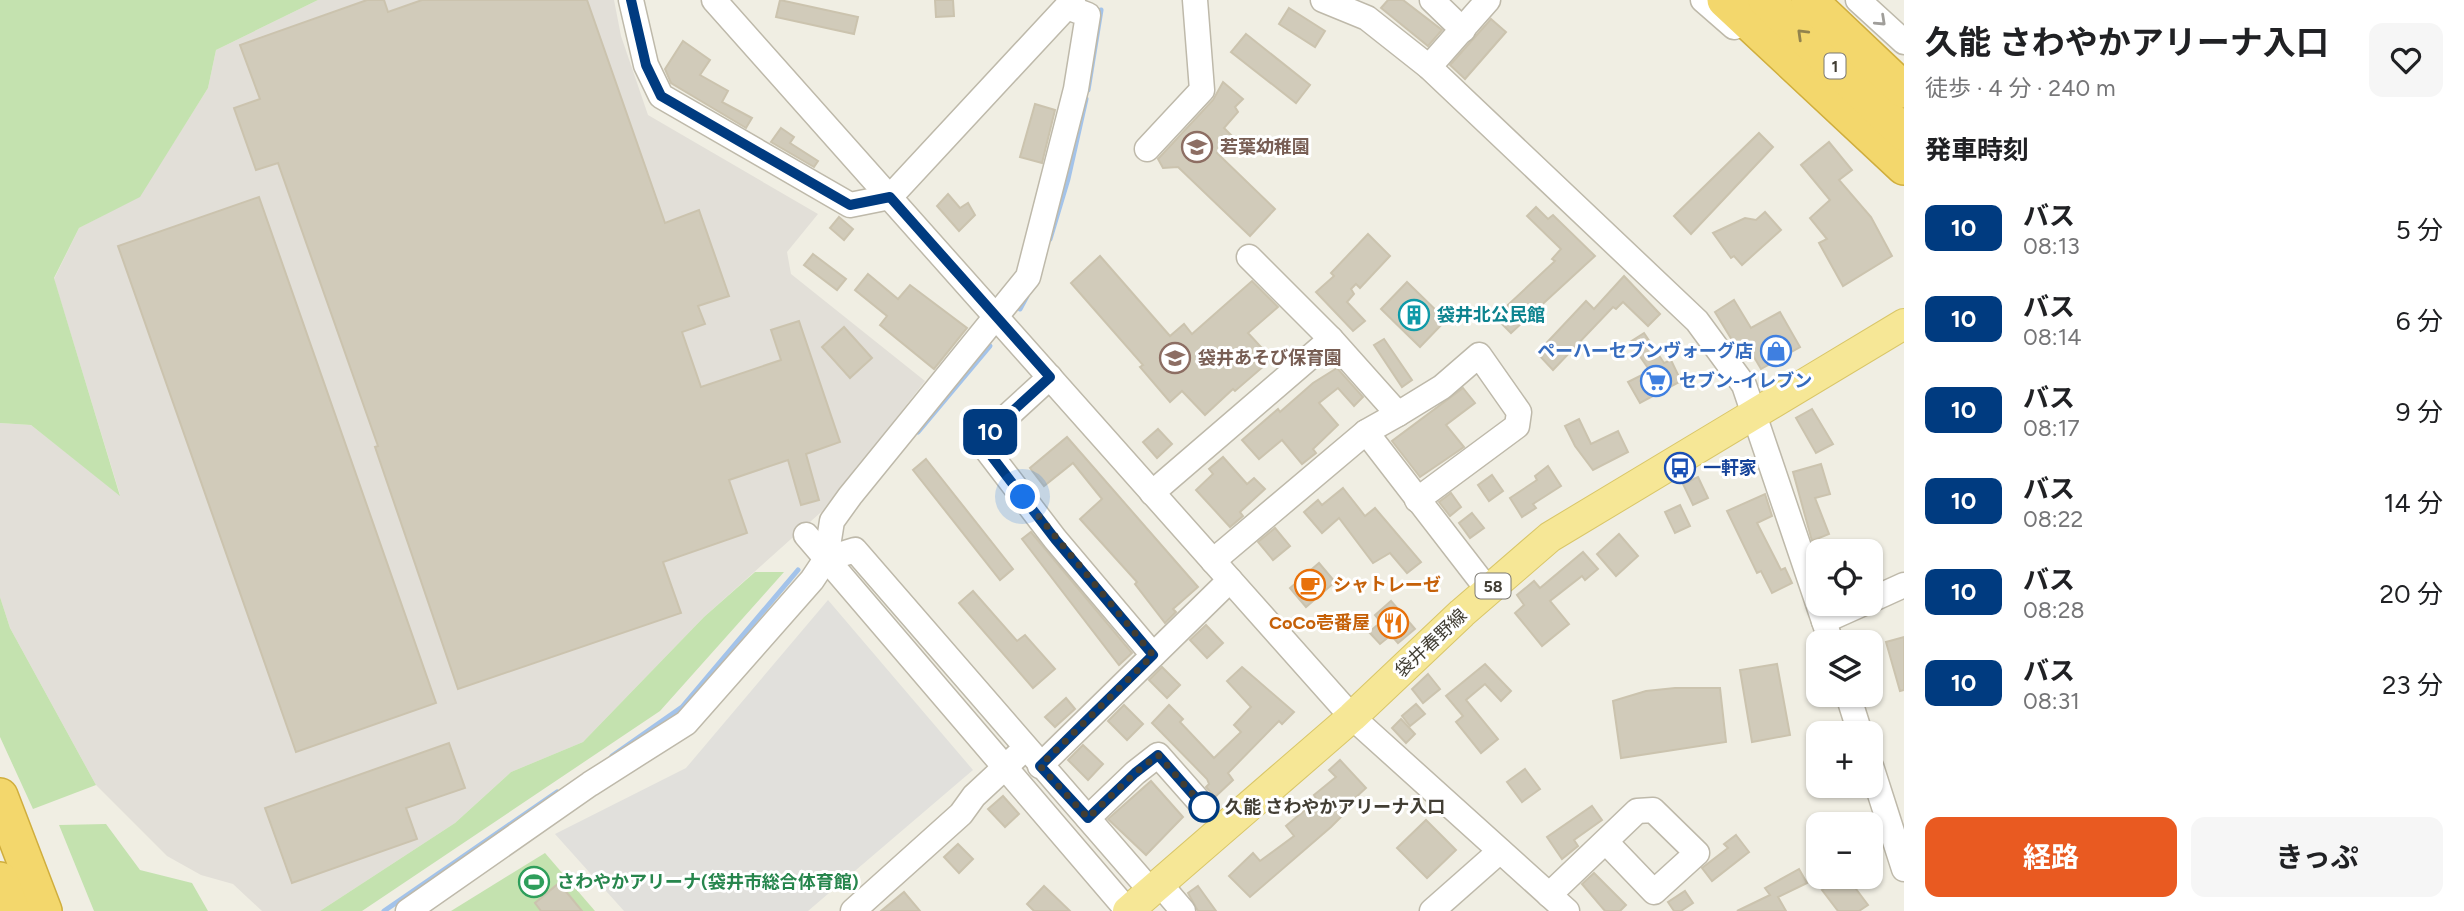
<!DOCTYPE html>
<html lang="ja">
<meta charset="utf-8">
<style>
:root{--surface:#fff;--page:#f6f6f6;--text:#202124;--muted:#757577;--accent:#e95a21}
body{margin:0;font-family:Figtree,"Noto Sans JP",sans-serif;background:var(--page);color:var(--text);height:100vh;display:flex;flex-direction:column;font-size:26px;white-space:nowrap}
*{box-sizing:border-box;margin:0}
p{font-size:23px;color:var(--muted)}
.icon{flex:none;width:38px;height:38px;fill:none;stroke:currentColor;stroke-width:2;stroke-linecap:round;stroke-linejoin:round}
.map{position:relative;flex:1;overflow:hidden}
.side{display:flex;flex-direction:column;background:var(--surface);width:560px}
.side>*{flex:none}
.badge{padding:0 14px;border-radius:10px;font-size:24px;line-height:46px}
.tools{position:absolute;left:1806px;top:539px;display:grid;gap:14px}
.tools a{display:grid;place-items:center;width:77px;height:77px;border-radius:14px;background:var(--surface);box-shadow:0 2px 5px #0004;font-size:35px}
.you{position:absolute;width:35px;height:35px;margin:-18px;border:5px solid #fff;border-radius:50%;background:#1a73e8;box-shadow:0 0 0 10px #1a73e833}
.map>.badge{position:absolute;translate:-50% -50%;box-shadow:0 0 0 4px #fff}
h2{padding:0 21px;font-size:26px;line-height:63px}
.round{display:grid;place-items:center;flex:none;width:74px;height:74px;border-radius:14px;background:var(--page)}
.head{display:flex;align-items:center;justify-content:space-between;height:119px;padding:0 21px}
h1{font-size:33px;font-weight:700;line-height:52px}
.action{display:flex;gap:14px;margin-top:auto;padding:14px 21px}
.action a{flex:1;height:80px;border-radius:14px;background:var(--accent);color:#fff;font-size:28px;font-weight:700;line-height:80px;text-align:center}
.action a+a{background:var(--page);color:var(--text)}
ul{padding:0;list-style:none}
li{display:flex;align-items:center;gap:21px;height:91px;padding:0 21px}
li div{flex:1}
li b{display:block;font-size:26px}
li em{font-style:normal}
li .badge{min-width:77px;font-weight:700;text-align:center}
main{display:flex;flex:1;min-height:0}
.map>svg:first-child{display:block}
.industrial{fill:#e2dfd8}
.green{fill:#c4e2af}
.parking{fill:#e1e0dc}
.lines{fill:none;stroke-linecap:round;stroke-linejoin:round}
.stream{stroke:#a3c3ea;stroke-width:5}
.building{fill:#d1cbba;stroke:#cbc3ae;stroke-width:2}
.minor-casing{stroke:#beb9aa;stroke-width:27}
.major-casing{stroke:#d9c668;stroke-width:32}
.highway-casing{stroke:#d0ae3d;stroke-width:38}
.minor{stroke:#fff;stroke-width:24}
.major{stroke:#f6e796;stroke-width:30}
.highway{stroke:#f3d76c;stroke-width:35}
.oneway{stroke:#a09e9a}
.oneway2{stroke:#92834d}
.line-casing{stroke:#fff;stroke-width:16}
.line{stroke:#003b80;stroke-width:10}
.walk{stroke:#423e34;stroke-width:7;stroke-dasharray:0 12.6}
.stop-dot{fill:#fff;stroke:#003b80;stroke-width:3.5}
.labels{text-anchor:middle;stroke-width:6;stroke-linejoin:round;paint-order:stroke}
.shield{fill:#fff;stroke:#7b7871;stroke-width:2}
.shield-label{font-size:16px;font-weight:bold;fill:#423e34}
.education-label{font-size:18px;font-weight:bold;fill:#785e54;stroke:#fff;text-anchor:start}
.culture-label{font-size:18px;font-weight:bold;fill:#0d838f;stroke:#fff;text-anchor:start}
.shop-label{font-size:18px;font-weight:bold;fill:#366cbe;stroke:#fff;text-anchor:end}
.transit-label{font-size:18px;font-weight:bold;fill:#164399;stroke:#fff;text-anchor:start}
.food-label{font-size:18px;font-weight:bold;fill:#c56008;stroke:#fff;text-anchor:start}
.street-label{font-size:18px;fill:#423e34;stroke:#fff}
.stop-label{font-size:18px;font-weight:bold;fill:#423e34;stroke:#fff;text-anchor:start}
.leisure-label{font-size:18px;font-weight:bold;fill:#27864d;stroke:#fff;text-anchor:start}
</style>
<main>
<div class="map">
<svg width="1904" height="911" viewBox="0 0 1904 911">
<rect width="100%" height="100%" fill="#f0eee3"/>
<!-- industrial -->
<polygon class="industrial" points="318,0 614,0 621,36 648,115 818,214 787,252 791,274 925,381 829,505 704,617 583,742 511,772 455,823 320,911 262,911 233,884 201,875 167,856 96,785 10,628 0,597 0,423 31,425 120,495 54,279 79,228 140,196 208,88 216,50"/>
<!-- green -->
<g class="green">
<polygon points="0,0 318,0 216,50 208,88 140,197 79,228 54,278 120,496 31,425 0,423"/>
<polygon points="755,572 784,572 660,711 362,911 320,911 455,823 511,772 583,742 704,617"/>
<polygon points="0,597 10,628 96,785 33,809 0,737"/>
<polygon points="106,824 140,870 192,883 208,911 94,911 59,825"/>
<polygon points="545,853 595,911 451,911"/>
</g>
<!-- parking -->
<polygon class="parking" points="828,600 973,770 808,911 624,911 555,834 686,768"/>
<g class="lines">
<!-- stream -->
<g class="stream">
<polyline points="1088,90 1101,10"/>
<polyline points="1050,239 1068,179 1086,99"/>
<polyline points="1020,309 1027,296"/>
<polyline points="918,432 990,346"/>
<polyline points="612,756 682,707 798,570"/>
<polyline points="384,911 557,792"/>
</g>
</g>
<!-- building -->
<g class="building">
<polygon points="367,0 384,0 388,12 422,0 587,0 665,223 699,210 729,296 698,306 705,324 682,332 701,387 781,360 771,330 799,321 840,442 806,454 819,500 801,505 788,460 729,480 747,533 663,562 681,613 458,689 375,447 378,446 278,163 256,170 234,108 260,99 240,45"/>
<polygon points="780,0 858,17 854,34 776,17"/>
<polygon points="935,0 953,0 954,16 936,17"/>
<polygon points="1388,0 1403,0 1442,30 1428,46 1381,8"/>
<polygon points="1289,8 1325,31 1315,47 1279,24"/>
<polygon points="1491,19 1506,32 1465,79 1450,65"/>
<polygon points="1246,34 1310,85 1296,103 1231,52"/>
<polygon points="683,41 710,60 700,75 728,91 722,102 752,118 746,128 671,83 665,69"/>
<polygon points="1223,82 1243,99 1235,107 1238,112 1224,128 1233,137 1217,153 1275,209 1250,236 1178,167 1163,168 1158,159 1213,100"/>
<polygon points="1035,104 1055,110 1042,163 1020,157"/>
<polygon points="781,128 794,137 790,143 818,161 814,167 771,142"/>
<polygon points="1759,133 1773,147 1691,234 1674,216"/>
<polygon points="1829,142 1852,170 1839,180 1871,217 1892,256 1843,286 1819,243 1827,239 1810,218 1830,200 1801,165"/>
<polygon points="948,194 960,208 968,203 975,215 959,231 937,206"/>
<polygon points="259,197 436,703 296,752 118,246"/>
<polygon points="1536,207 1548,219 1553,215 1595,256 1511,333 1495,317 1555,261 1552,259 1561,249 1527,216"/>
<polygon points="1765,212 1781,230 1742,265 1734,256 1731,258 1713,233 1745,218 1756,220"/>
<polygon points="839,217 853,229 844,240 830,228"/>
<polygon points="1368,234 1390,256 1360,288 1356,284 1351,289 1354,294 1347,302 1365,321 1353,331 1316,292 1334,276 1331,273"/>
<polygon points="813,254 846,279 837,290 804,265"/>
<polygon points="1100,256 1170,336 1184,324 1192,334 1252,281 1278,307 1248,333 1272,359 1235,391 1233,389 1205,415 1182,391 1170,402 1140,367 1143,365 1071,283"/>
<polygon points="868,274 898,299 910,285 967,328 934,369 880,325 887,316 855,290"/>
<polygon points="1624,276 1660,314 1648,326 1623,302 1616,309 1613,307 1553,370 1537,353 1586,301 1594,309"/>
<polygon points="1407,282 1446,320 1420,347 1381,309"/>
<polygon points="1734,300 1751,328 1780,312 1800,347 1761,369 1747,345 1738,350 1715,312"/>
<polygon points="844,327 872,358 850,378 822,347"/>
<polygon points="1644,333 1664,363 1671,360 1681,381 1640,403 1628,382 1650,371 1630,342"/>
<polygon points="1384,339 1412,380 1402,387 1374,345"/>
<polygon points="1337,368 1363,397 1354,406 1338,388 1319,403 1338,425 1313,449 1316,453 1302,464 1282,440 1259,459 1242,440 1278,409 1280,412 1313,383"/>
<polygon points="1463,388 1475,403 1446,425 1464,447 1420,477 1392,441"/>
<polygon points="1812,409 1833,444 1816,453 1796,418"/>
<polygon points="1579,419 1591,444 1618,431 1628,452 1593,470 1575,446 1565,426"/>
<polygon points="1158,429 1172,444 1157,458 1143,442"/>
<polygon points="1067,437 1198,587 1173,609 1176,612 1165,623 1135,584 1137,582 1080,519 1102,499 1073,463 1044,486 1030,468"/>
<polygon points="1223,457 1247,484 1254,478 1265,489 1240,512 1243,516 1230,527 1196,490 1213,474 1209,469"/>
<polygon points="926,459 1013,569 1000,580 913,470"/>
<polygon points="1821,464 1830,494 1815,498 1829,534 1812,541 1793,472"/>
<polygon points="1548,466 1561,486 1533,504 1536,508 1522,517 1510,498 1537,480 1535,476"/>
<polygon points="1492,475 1503,491 1489,501 1478,485"/>
<polygon points="1698,477 1708,498 1693,505 1683,484"/>
<polygon points="1343,488 1365,516 1375,508 1421,562 1407,573 1390,553 1373,563 1339,518 1322,533 1304,512 1318,500 1322,505"/>
<polygon points="1451,493 1461,507 1450,516 1439,502"/>
<polygon points="1765,494 1772,516 1757,523 1781,570 1785,568 1792,583 1772,593 1761,571 1757,573 1727,511"/>
<polygon points="1680,505 1690,526 1675,533 1665,512"/>
<polygon points="1472,513 1484,528 1470,538 1459,523"/>
<polygon points="1275,528 1290,546 1273,560 1258,542"/>
<polygon points="1031,532 1132,653 1119,665 1022,539"/>
<polygon points="1619,534 1638,556 1616,576 1597,554"/>
<polygon points="1583,552 1598,569 1585,580 1582,576 1550,601 1569,624 1542,646 1515,613 1524,605 1517,595 1534,581 1540,588"/>
<polygon points="1319,563 1335,582 1306,607 1290,588"/>
<polygon points="973,591 1017,641 1025,635 1055,669 1033,688 959,603"/>
<polygon points="1391,601 1415,629 1398,643 1391,635 1380,644 1369,632 1381,622 1375,615"/>
<polygon points="1206,625 1223,643 1207,658 1190,640"/>
<polygon points="1904,637 1904,690 1900,691 1886,642"/>
<polygon points="1485,664 1511,691 1501,701 1485,684 1466,700 1498,739 1481,753 1456,722 1463,716 1446,696"/>
<polygon points="1777,664 1790,735 1752,742 1740,670"/>
<polygon points="1162,667 1180,685 1167,698 1149,680"/>
<polygon points="1242,667 1294,712 1282,724 1279,721 1228,773 1233,780 1215,797 1206,787 1209,784 1207,779 1152,723 1169,705 1183,719 1180,722 1214,758 1241,732 1234,725 1251,707 1227,681"/>
<polygon points="1428,674 1440,689 1423,703 1412,689"/>
<polygon points="1675,688 1720,688 1726,742 1621,758 1613,701 1646,691"/>
<polygon points="1066,698 1075,709 1055,727 1045,717"/>
<polygon points="1416,704 1425,714 1410,726 1402,716"/>
<polygon points="1124,705 1143,724 1127,740 1108,721"/>
<polygon points="1401,719 1415,734 1406,743 1392,728"/>
<polygon points="449,743 465,788 406,808 417,839 292,883 265,808"/>
<polygon points="1083,745 1103,764 1088,780 1068,760"/>
<polygon points="1340,760 1366,788 1342,810 1345,813 1331,827 1250,897 1229,876 1253,853 1260,861 1294,836 1286,826 1317,800 1314,795 1336,777 1329,770"/>
<polygon points="1525,769 1540,789 1522,802 1507,782"/>
<polygon points="1151,781 1183,817 1146,855 1108,819"/>
<polygon points="1003,796 1019,814 1005,827 988,809"/>
<polygon points="1592,806 1602,820 1574,840 1578,846 1562,859 1547,837"/>
<polygon points="1426,820 1456,850 1427,878 1397,848"/>
<polygon points="1736,835 1749,852 1712,881 1702,868 1728,848 1724,844"/>
<polygon points="958,844 973,859 959,873 944,857"/>
<polygon points="1799,869 1807,883 1778,897 1786,911 1737,911 1770,895 1765,888"/>
<polygon points="1594,873 1626,905 1620,911 1605,911 1582,884"/>
<polygon points="1840,877 1847,877 1868,905 1859,911 1838,911 1822,890"/>
<polygon points="559,883 582,911 541,911 535,903"/>
<polygon points="1044,886 1070,911 1034,911 1027,904"/>
<polygon points="1198,886 1216,911 1198,911 1188,893"/>
<polygon points="1685,891 1693,903 1681,911 1674,911 1668,902"/>
<polygon points="904,892 920,911 881,911"/>
</g>
<g class="lines">
<!-- minor casing -->
<g class="minor-casing">
<g id="minor">
<polyline points="631,0 646,65 661,96 850,205 890,197 1073,0"/>
<polyline points="714,0 1352,717 1567,911"/>
<polyline points="1323,0 1367,18 1429,67 1697,321 1744,385 1831,642"/>
<polyline points="1432,0 1463,30"/>
<polyline points="1703,0 1734,27"/>
<polyline points="1858,0 1904,42"/>
<polyline points="1429,67 1488,0"/>
<polyline points="1147,149 1202,90 1195,0"/>
<polyline points="1249,257 1331,339 1398,414 1442,387 1479,355 1519,412 1517,426 1417,500"/>
<polyline points="1050,377 980,441 1055,539 1153,655"/>
<polyline points="1366,432 1488,590"/>
<polyline points="1152,493 1331,339"/>
<polyline points="806,535 1128,911"/>
<polyline points="826,559 855,550 1151,891"/>
<polyline points="1213,561 1366,432 1398,414"/>
<polyline points="1871,600 1904,585"/>
<polyline points="1824,621 1862,604"/>
<polyline points="1848,695 1860,733"/>
<polyline points="1040,766 1230,580"/>
<polyline points="1871,766 1904,869"/>
<polyline points="1088,818 1135,773 1158,755 1204,807"/>
<polyline points="1159,883 1183,911"/>
<polyline points="1549,895 1637,811 1653,810 1697,853 1654,892 1606,842"/>
<polyline points="408,911 590,784 686,723 812,580 826,559 832,521 850,496 1028,277 1076,89 1088,15 1067,7"/>
<polyline points="853,911 961,814 974,796 1017,756"/>
<polyline points="1432,911 1500,851"/>
</g>
</g>
<!-- major casing -->
<g class="major-casing">
<polyline id="major" points="1128,911 1352,717 1462,613 1550,537 1904,324"/>
</g>
<!-- highway casing -->
<g class="highway-casing">
<g id="highway">
<polyline points="1725,0 1904,167"/>
<polyline points="1766,0 1904,133"/>
<polyline points="1809,0 1904,90"/>
<polyline points="0,796 44,911"/>
<polyline points="0,880 12,911"/>
</g>
</g>
<!-- minor -->
<use href="#minor" class="minor"/>
<!-- major -->
<use href="#major" class="major"/>
<!-- highway -->
<use href="#highway" class="highway"/>
</g>
<!-- one-way arrows -->
<defs><path id="oneway-chevron" d="M-2-3.5L2.5 0L-2 3.5" fill="none" stroke-width="1.6" stroke-linecap="round" stroke-linejoin="round" transform="scale(1.75)"/></defs>
<use class="oneway" href="#oneway-chevron" transform="translate(1881 21) rotate(43)"/>
<use class="oneway2" href="#oneway-chevron" transform="translate(1802 34) rotate(-136)"/>
<g class="lines">
<!-- line casing -->
<g class="line-casing">
<polyline id="line" points="631,0 646,65 661,96 850,205 890,197 1050,377 980,441 1055,539 1153,655 1040,766 1088,818 1135,773 1158,755 1204,807"/>
</g>
<!-- line -->
<use href="#line" class="line"/>
<!-- walk -->
<polyline class="walk" points="1023,497 1153,655 1040,766 1088,818 1135,773 1158,755 1204,807"/>
</g>
<!-- icons -->
<defs>
<g id="school-ring" transform="scale(1.575)"><circle r="9.5" fill="#fff" stroke="#8d6e63" stroke-width="1.5"/><path d="M0-5L7-2L0 1L-7-2ZM-4 1L0 2.5L4 1V4Q0 6-4 4Z" fill="#8d6e63"/></g>
<g id="building-ring" transform="scale(1.575)"><circle r="9.5" fill="#fff" stroke="#0f9aa8" stroke-width="1.5"/><path d="M-4-6H4V6H1V3H-1V6H-4ZM-2.5-4.3h1.7v1.8h-1.7ZM.8-4.3h1.7v1.8H.8ZM-2.5-1h1.7V.8h-1.7ZM.8-1h1.7V.8H.8Z" fill="#0f9aa8"/></g>
<g id="shop-ring" transform="scale(1.575)"><circle r="9.5" fill="#fff" stroke="#3f7fe0" stroke-width="1.5"/><path d="M-5-2.5h2.3a2.7 3.5 0 0 1 5.4 0H5L5.5 6h-11ZM-1.5-2.5h3a1.5 2.3 0 0 0-3 0Z" fill="#3f7fe0"/></g>
<g id="supermarket-ring" transform="scale(1.575)"><circle r="9.5" fill="#fff" stroke="#3f7fe0" stroke-width="1.5"/><path d="M-6-5.5h2.5l.6 2H6L4.5 2H-2.5L-4.4-4H-6ZM-1.5 3.2a1.3 1.3 0 1 0 .1 0ZM3 3.2a1.3 1.3 0 1 0 .1 0Z" fill="#3f7fe0"/></g>
<g id="bus-ring" transform="scale(1.575)"><circle r="9.5" fill="#fff" stroke="#1a4fb4" stroke-width="1.5"/><path d="M-5-6H5V4H4V6H2V4H-2V6H-4V4H-5ZM-3.5-4V0h7V-4ZM-3.5 1.2v1.5H-2V1.2ZM2 1.2v1.5H3.5V1.2Z" fill="#1a4fb4"/></g>
<g id="cafe-ring" transform="scale(1.575)"><circle r="9.5" fill="#fff" stroke="#e8710a" stroke-width="1.5"/><path d="M-5.5-4.5H6V0H3Q3 3.5 0 3.5H-2.5Q-5.5 3.5-5.5 0ZM3-3.2v2h1.7v-2ZM-6 4.5H4V6H-6Z" fill="#e8710a"/></g>
<g id="restaurant-ring" transform="scale(1.575)"><circle r="9.5" fill="#fff" stroke="#e8710a" stroke-width="1.5"/><path d="M-5-6h1v4h1v-4h1v4h1v-4h1v5L-1.5 .5V6h-2V.5L-5-1ZM5-6V6H3V1.5H1.5Q1.5-4 5-6Z" fill="#e8710a"/></g>
<g id="stadium-ring" transform="scale(1.575)"><circle r="9.5" fill="#fff" stroke="#2e9e5b" stroke-width="1.5"/><path d="M0-5a6.5 5 0 1 0 0 10a6.5 5 0 1 0 0-10ZM-3.5-1.8h7v3.6h-7Z" fill="#2e9e5b"/></g>
</defs>
<g fill-rule="evenodd">
<use href="#school-ring" x="1197" y="147"/>
<use href="#building-ring" x="1414" y="315"/>
<use href="#shop-ring" x="1776" y="351"/>
<use href="#school-ring" x="1175" y="358"/>
<use href="#supermarket-ring" x="1656" y="381"/>
<use href="#bus-ring" x="1680" y="468"/>
<use href="#cafe-ring" x="1310" y="585"/>
<use href="#restaurant-ring" x="1393" y="623"/>
<use href="#stadium-ring" x="534" y="882"/>
</g>
<!-- markers -->
<circle class="stop-dot" cx="1204" cy="807" r="14"/>
<g class="labels">
<!-- shield labels -->
<g class="shield">
<rect x="1824.5" y="53.5" width="21" height="25" rx="5"/>
<rect x="1475.5" y="573.5" width="35" height="25" rx="5"/>
</g>
<g class="shield-label">
<text x="1835" y="72">1</text>
<text x="1493" y="592">58</text>
</g>
<!-- education labels -->
<g class="education-label">
<text x="1220" y="153">若葉幼稚園</text>
<text x="1198" y="364">袋井あそび保育園</text>
</g>
<!-- culture labels -->
<g class="culture-label">
<text x="1437" y="321">袋井北公民館</text>
</g>
<!-- shop labels -->
<g class="shop-label">
<text x="1753" y="357">ペーハーセブンヴォーグ店</text>
<text x="1679" y="387" text-anchor="start">セブン-イレブン</text>
</g>
<!-- transit labels -->
<g class="transit-label">
<text x="1703" y="474">一軒家</text>
</g>
<!-- food labels -->
<g class="food-label">
<text x="1333" y="591">シャトレーゼ</text>
<text x="1370" y="629" text-anchor="end">CoCo壱番屋</text>
</g>
<!-- street labels -->
<g class="street-label">
<text transform="translate(1431 643) rotate(-43)" y="6">袋井春野線</text>
</g>
<!-- stop labels -->
<g class="stop-label">
<text x="1225" y="813">久能 さわやかアリーナ入口</text>
</g>
<!-- leisure labels -->
<g class="leisure-label">
<text x="557" y="888">さわやかアリーナ(袋井市総合体育館)</text>
</g>
</g>
</svg>
<div class="tools">
<a><svg class="icon" aria-label="locate" viewBox="0 0 24 24"><circle cx="12" cy="12" r="6"/><path d="M12 2v4M12 18v4M2 12h4M18 12h4"/></svg></a>
<a><svg class="icon" aria-label="layers" viewBox="0 0 24 24"><path d="M12 4l9 5-9 5-9-5zM3 14l9 5 9-5"/></svg></a>
<a>+</a>
<a>−</a>
</div>
<div class="you" style="left:1023px;top:497px"></div>
<b class="badge" style="left:990px;top:432px;background:#003b80;color:#fff">10</b>
</div>
<section class="side">
<div class="head"><div><h1>久能 さわやかアリーナ入口</h1><p>徒歩 · 4 分 · 240 m</p></div><a class="round"><svg class="icon" aria-label="heart" viewBox="0 0 24 24"><path d="M12 20l-8-8c-3-5 5-10 8-4 3-6 11-1 8 4z"/></svg></a></div>
<h2>発車時刻</h2>
<ul>
<li><span class="badge" style="background:#003b80;color:#fff">10</span><div><b>バス</b><p>08:13</p></div><em>5 分</em></li>
<li><span class="badge" style="background:#003b80;color:#fff">10</span><div><b>バス</b><p>08:14</p></div><em>6 分</em></li>
<li><span class="badge" style="background:#003b80;color:#fff">10</span><div><b>バス</b><p>08:17</p></div><em>9 分</em></li>
<li><span class="badge" style="background:#003b80;color:#fff">10</span><div><b>バス</b><p>08:22</p></div><em>14 分</em></li>
<li><span class="badge" style="background:#003b80;color:#fff">10</span><div><b>バス</b><p>08:28</p></div><em>20 分</em></li>
<li><span class="badge" style="background:#003b80;color:#fff">10</span><div><b>バス</b><p>08:31</p></div><em>23 分</em></li>
</ul>
<div class="action"><a>経路</a><a>きっぷ</a></div>
</section>
</main>
